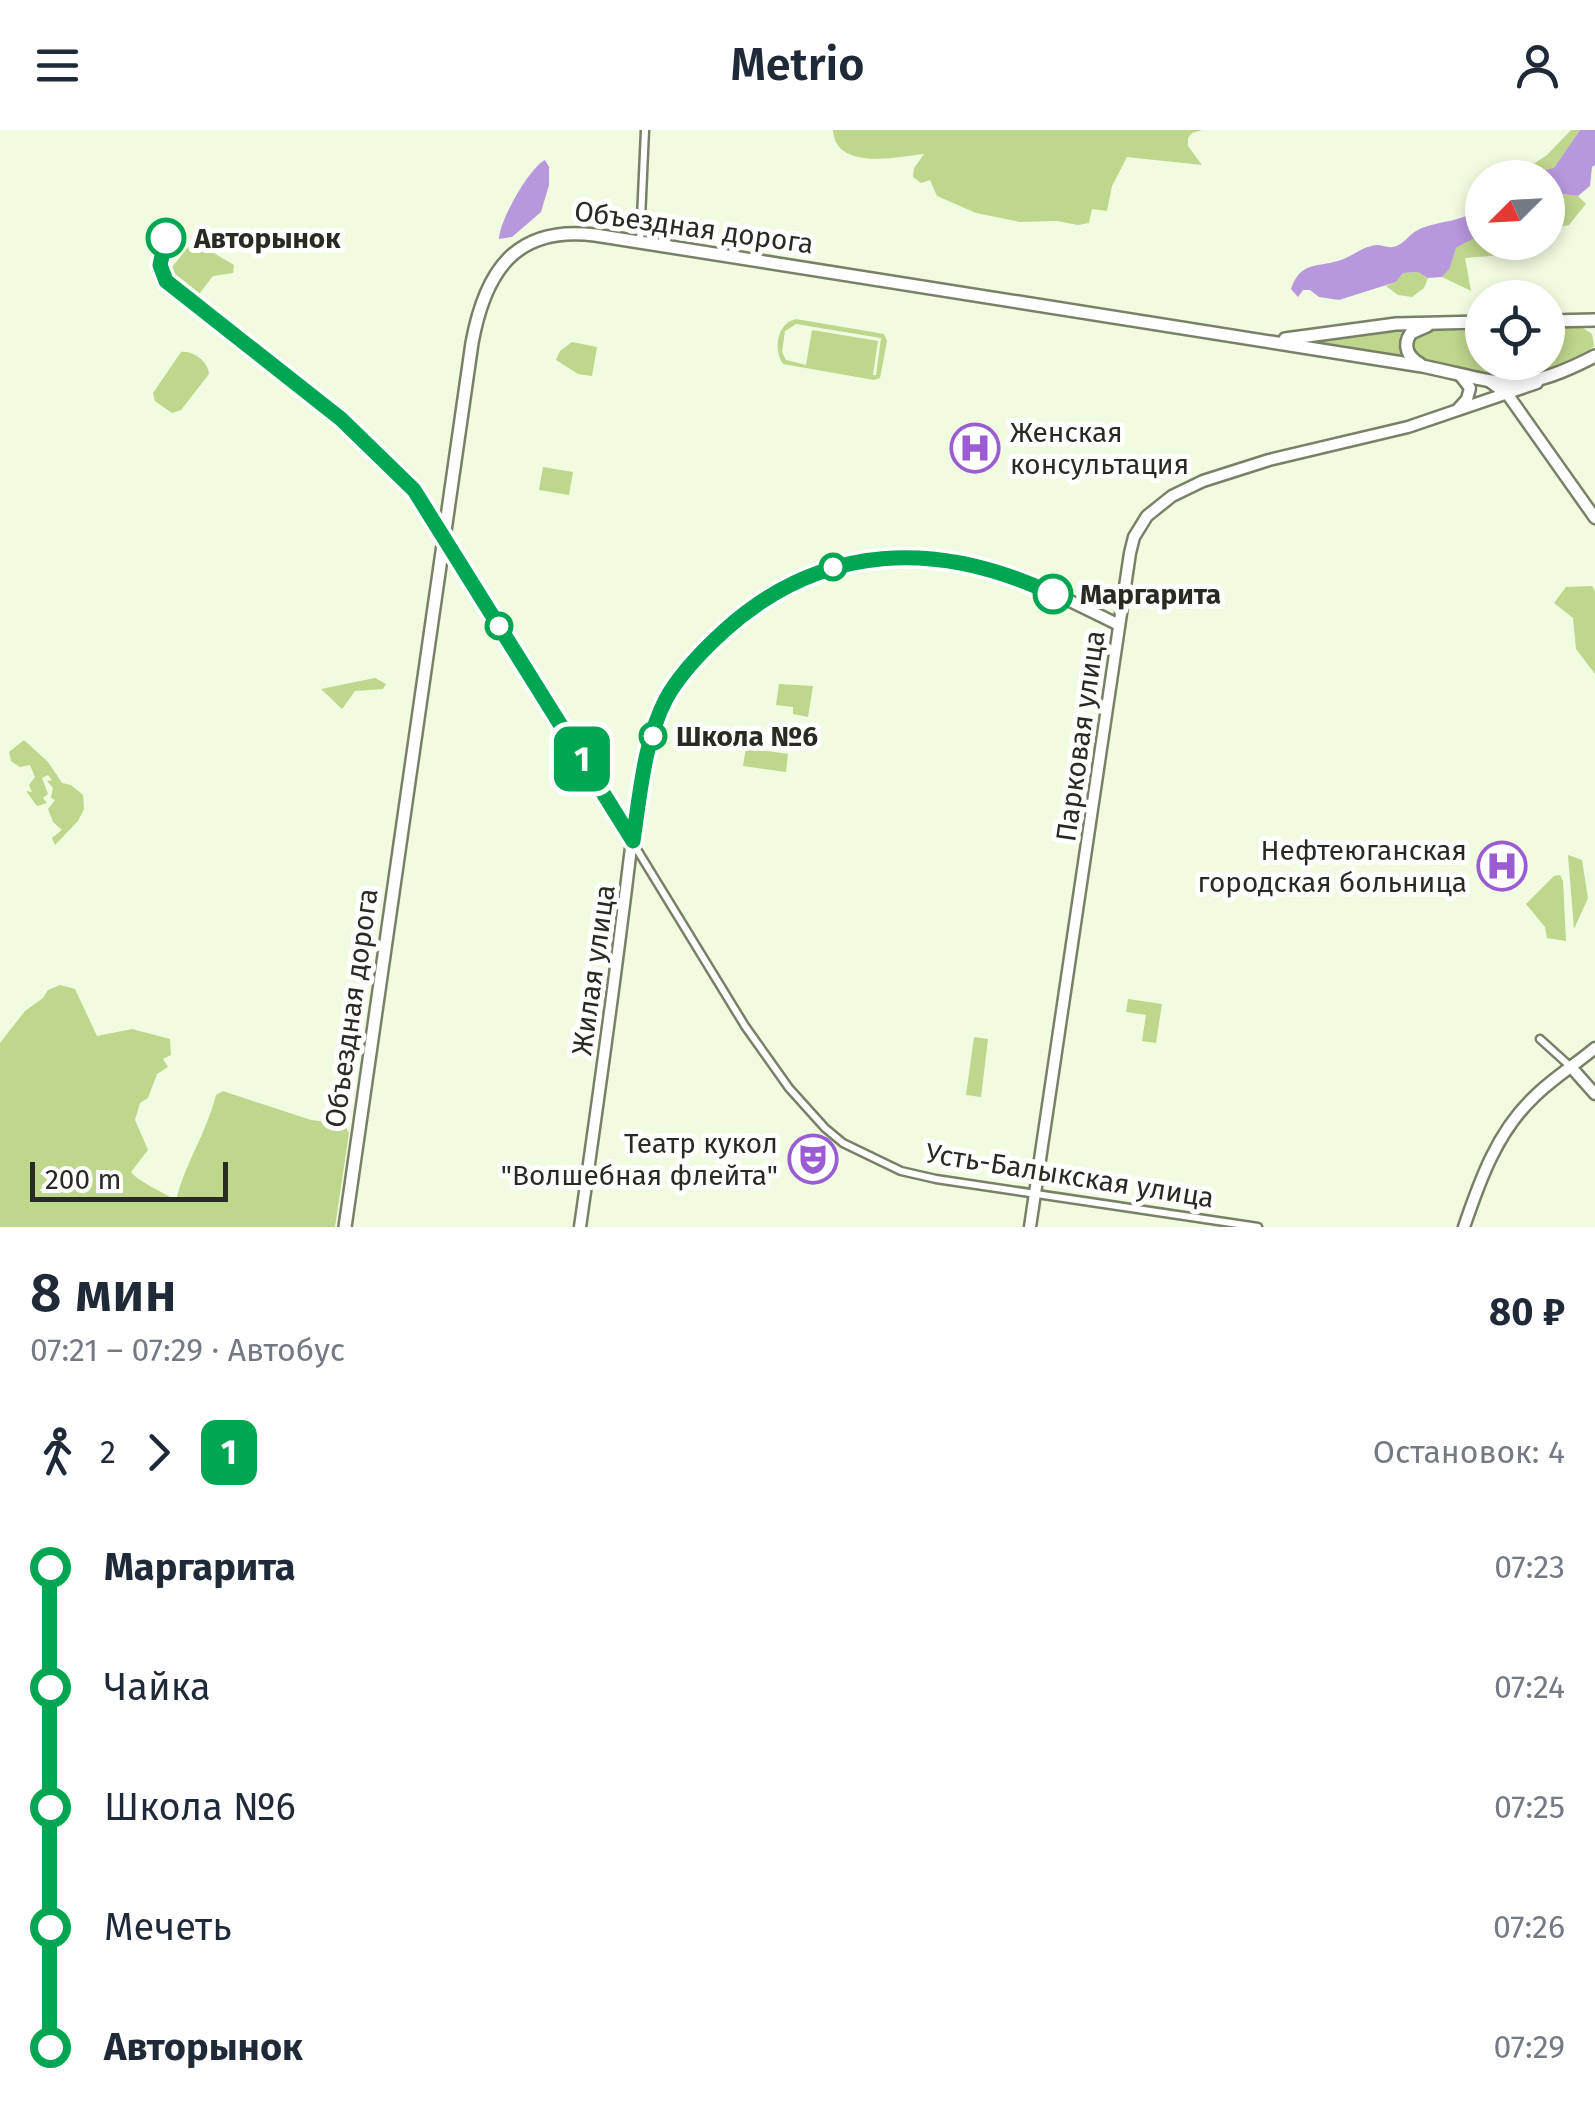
<!DOCTYPE html>
<html lang="ru">
<meta charset="utf-8">
<style>
:root{--surface:#fff;--page:#f2f2f3;--text:#1f2937;--muted:#747a83}
body{margin:0;font-family:"Fira Sans",sans-serif;background:var(--page);color:var(--text);height:100vh;display:flex;flex-direction:column;font-size:38px;white-space:nowrap}
*{box-sizing:border-box;margin:0}
p{font-size:32px;color:var(--muted)}
.icon{flex:none;width:55px;height:55px;fill:none;stroke:currentColor;stroke-width:2;stroke-linecap:round;stroke-linejoin:round}
.map{position:relative;height:1097px;overflow:hidden}
.sheet{display:flex;flex-direction:column;background:var(--surface);flex:1}
.sheet>*{flex:none}
.badge{padding:0 20px;border-radius:15px;font-size:35px;line-height:65px}
.needle{width:65px;rotate:246deg}
.controls{position:absolute;left:1465px;top:30px;display:grid;gap:20px}
.controls a{display:grid;place-items:center;width:100px;height:100px;border-radius:50%;background:var(--surface);box-shadow:0 5px 15px #0003;font-size:50px}
.scale{position:absolute;left:30px;bottom:25px;width:198px;box-sizing:border-box;padding-left:10px;border:5px solid #282b21;border-top:0;font-size:28px;line-height:35px;white-space:nowrap;color:#282b21;-webkit-text-stroke:8px #fff;paint-order:stroke}
.map>.badge{position:absolute;translate:-50% -50%;box-shadow:0 0 0 5px #fff}
.legs{display:flex;align-items:center;gap:15px;height:110px;padding:0 30px;font-size:32px}
.legs p{margin-inline-start:auto}
.head{display:flex;align-items:center;justify-content:space-between;height:170px;padding:0 30px}
h1{font-size:55px;font-weight:600;line-height:75px}
ul{padding:0 30px;list-style:none}
li{display:flex;align-items:center;gap:35px;height:120px;font-size:38px}
li i{display:grid;place-items:center;width:15px;height:100%;margin:0 12px;background:currentColor}
li i::after{content:'';width:25px;height:25px;margin:-12px;border:8px solid;border-radius:50%;background:var(--surface)}
li p{margin-inline-start:auto}
li:first-child i{background:linear-gradient(#0000 50%,currentColor 0)}
li:last-child i{background:linear-gradient(currentColor 50%,#0000 0)}
header{display:flex;justify-content:space-between;align-items:center;height:130px;padding:0 30px;background:var(--surface);font-size:45px;font-weight:600}
.map>svg:first-child{display:block}
.green{fill:#bfd68d;fill-rule:evenodd}
.water{fill:#b798dc}
.lines{fill:none;stroke-linecap:round;stroke-linejoin:round}
.street-casing{stroke:#788067;stroke-width:11}
.secondary-casing{stroke:#788067;stroke-width:15}
.primary-casing{stroke:#788067;stroke-width:16}
.street{stroke:#fff;stroke-width:6}
.secondary{stroke:#fff;stroke-width:10}
.primary{stroke:#fff;stroke-width:11}
.line-1-casing{stroke:#fff;stroke-width:22}
.line-1{stroke:#00a651;stroke-width:15}
.stop-1-dot{fill:#fff;stroke:#00a651;stroke-width:5}
.labels{text-anchor:middle;stroke-width:10;stroke-linejoin:round;paint-order:stroke}
.street-label{font-size:28px;fill:#282b21;stroke:#fff}
.stop-label{font-size:28px;font-weight:bold;fill:#282b21;stroke:#fff;text-anchor:start}
.poi-label{font-size:28px;fill:#282b21;stroke:#fff;text-anchor:end}
</style>
<header><svg class="icon" aria-label="menu" viewBox="0 0 24 24"><path d="M4 6h16M4 12h16M4 18h16"/></svg>Metrio<svg class="icon" aria-label="person" viewBox="0 0 24 24"><circle cx="12" cy="8" r="4"/><path d="M4 21q1-7 8-7t8 7"/></svg></header>
<div class="map">
<svg width="1595" height="1097" viewBox="0 0 1595 1097">
<rect width="100%" height="100%" fill="#f1fbdf"/>
<!-- green -->
<g class="green">
<path d="M 833,0 L 1202,0 L 1192,3 L 1188,8 L 1188,16 L 1202,35 L 1127,27 L 1112,56 L 1107,81 L 1092,79 L 1089,93 L 1078,95 L 1057,91 L 1020,92 L 976,83 L 937,66 L 930,50 L 921,53 L 913,47 L 914,38 L 924,24 C 898,27 835,41 833,0 Z"/>
<polygon points="1571,0 1580,0 1554,39 1544,40 1538,47 1512,48 1547,25"/>
<polygon points="1554,63 1578,66 1586,74 1569,95 1559,97 1556,108 1548,110 1548,77"/>
<polygon points="1482,99 1482,112 1526,113 1503,125 1465,128 1471,161 1442,147 1450,138 1456,118 1480,105"/>
<polygon points="193,111 234,135 233,143 213,146 199,164 169,141"/>
<polygon points="1418,142 1428,148 1424,158 1412,167 1398,165 1386,156 1396,152 1403,143"/>
<path d="M 796,189 L 884,204 L 887,211 L 880,248 L 874,250 L 783,234 C 773,219 777,193 796,189 ZM 796,194 L 881,208 L 876,245 L 873,245 L 878,211 L 812,200 L 806,235 L 786,230 L 782,222 L 785,201 Z"/>
<polygon points="1407,198 1399,212 1401,226 1312,212"/>
<polygon points="1548,198 1583,198 1592,204 1594,216 1586,224 1532,248 1501,249 1421,228 1412,220 1415,205 1424,201 1482,200 1482,232 1548,232"/>
<polygon points="572,212 597,217 592,246 578,244 556,230 560,221"/>
<path d="M 181,222 C 193,220 208,232 209,244 L 181,280 L 172,283 L 155,271 L 153,263 Z"/>
<polygon points="543,337 573,342 569,365 539,360"/>
<polygon points="1592,456 1595,461 1595,544 1576,519 1573,488 1554,473 1566,457"/>
<polygon points="375,548 386,554 383,559 355,561 342,579 321,559"/>
<polygon points="779,554 813,556 808,587 793,584 793,577 776,575"/>
<polygon points="24,610 48,632 62,653 71,655 83,665 84,679 78,691 55,715 52,708 62,700 53,692 48,679 55,670 51,668 53,658 47,651 52,650 48,645 42,648 48,664 43,668 47,673 37,676 26,661 32,662 29,655 35,647 30,635 20,637 11,631 9,622"/>
<polygon points="746,618 788,624 786,642 743,636"/>
<polygon points="1568,725 1582,730 1588,768 1574,799"/>
<polygon points="1554,746 1560,745 1563,751 1566,811 1547,808 1545,797 1526,774"/>
<path d="M 60,855 L 75,859 L 97,906 L 132,899 L 170,909 L 171,925 L 163,929 L 168,937 L 157,944 L 148,968 L 140,973 L 135,990 L 148,1020 L 131,1042 C 140,1053 162,1061 176,1071 C 185,1033 207,1002 216,965 L 223,961 L 311,990 L 344,994 L 349,1003 L 335,1097 L 0,1097 L 0,913 L 25,881 L 43,868 L 48,860 Z"/>
<polygon points="1128,869 1162,874 1156,913 1142,911 1146,885 1126,882"/>
<polygon points="974,907 988,909 981,967 966,965"/>
</g>
<!-- water -->
<g class="water">
<polygon points="1580,0 1595,0 1595,35 1592,37 1590,56 1578,66 1554,63 1548,77 1548,48 1538,47 1544,40 1554,38"/>
<path d="M 545,30 L 549,37 L 549,55 L 541,82 L 512,107 L 499,109 C 499,92 528,39 545,30 Z"/>
<path d="M 1482,76 L 1480,105 L 1456,118 L 1450,138 L 1442,147 L 1428,148 L 1418,142 L 1403,143 L 1396,152 L 1339,170 L 1319,167 L 1310,160 L 1303,160 L 1298,167 L 1291,159 C 1301,130 1318,138 1341,130 C 1353,126 1363,116 1377,115 C 1381,115 1388,118 1392,117 C 1403,116 1409,104 1418,100 C 1440,89 1462,94 1482,76 Z"/>
</g>
<g class="lines">
<!-- street casing -->
<g class="street-casing">
<g id="street">
<polyline points="167,101 160,135 166,151 364,309 397,341 428,378 745,896 789,958 825,998 843,1013 901,1041 936,1049 1258,1097"/>
<polyline points="640,111 645,0"/>
<polyline points="1540,909 1571,937"/>
</g>
</g>
<!-- secondary casing -->
<g class="secondary-casing">
<g id="secondary">
<polyline points="1490,252 1508,265 1595,388"/>
<polyline points="1458,279 1467,269 1470,258 1459,244"/>
<polyline points="1571,937 1595,964"/>
<path d="M 580,1097 C 595,992 610,887 623,782 C 631,723 638,634 661,581 C 675,546 704,518 732,494 C 801,433 899,411 987,437 C 1033,451 1076,474 1119,495"/>
<polyline points="1030,1097 1130,423 1134,407 1147,386 1172,366 1203,351 1269,330 1408,297 1537,253"/>
<path d="M 1464,1097 C 1480,1050 1497,1002 1534,967 C 1553,948 1575,935 1595,918"/>
</g>
</g>
<!-- primary casing -->
<g class="primary-casing">
<g id="primary">
<polyline points="1548,191 1595,190"/>
<polyline points="1285,209 1396,194 1482,192"/>
<path d="M 1420,234 C 1408,227 1402,216 1411,203 L 1427,196"/>
<path d="M 345,1097 L 472,213 C 485,142 515,95 595,105 L 1422,236 C 1504,253 1516,267 1595,226"/>
</g>
</g>
<!-- street -->
<use href="#street" class="street"/>
<!-- secondary -->
<use href="#secondary" class="secondary"/>
<!-- primary -->
<use href="#primary" class="primary"/>
</g>
<g class="lines">
<!-- line-1 casing -->
<g class="line-1-casing">
<path id="line-1" d="M 166,108 L 160,135 L 166,151 L 341,289 L 414,360 L 633,711 C 640,665 644,611 666,569 C 680,543 703,520 725,500 C 823,412 938,410 1053,464"/>
</g>
<!-- line-1 -->
<use href="#line-1" class="line-1"/>
</g>
<!-- icons -->
<defs>
<g id="hospital-ring" transform="scale(2.5)"><circle r="9.5" fill="#fff" stroke="#995cd2" stroke-width="1.5"/><path d="M-5-5h3v3.5h4V-5h3V5h-3V1.5h-4V5h-3Z" fill="#995cd2"/></g>
<g id="theatre-ring" transform="scale(2.5)"><circle r="9.5" fill="#fff" stroke="#995cd2" stroke-width="1.5"/><path d="M-5-5.5Q0-4 5-5.5V0Q5 5 0 6Q-5 5-5 0ZM-3.3-2.5H-1v1.5H-3.3ZM1-2.5H3.3v1.5H1ZM-2.8 1Q0 5.5 2.8 1Z" fill="#995cd2"/></g>
</defs>
<g fill-rule="evenodd">
<use href="#hospital-ring" x="975" y="318"/>
<use href="#hospital-ring" x="1502" y="736"/>
<use href="#theatre-ring" x="813" y="1029"/>
</g>
<!-- markers -->
<g class="stop-1-dot">
<circle cx="166" cy="108" r="18"/>
<circle cx="833" cy="437" r="12"/>
<circle cx="1053" cy="464" r="18"/>
<circle cx="499" cy="496" r="12"/>
<circle cx="653" cy="606" r="12"/>
</g>
<g class="labels">
<!-- street labels -->
<g class="street-label">
<text transform="translate(694 97) rotate(8)" y="10">Объездная дорога</text>
<text transform="translate(1080 606) rotate(-82)" y="10">Парковая улица</text>
<text transform="translate(593 840) rotate(-82)" y="10">Жилая улица</text>
<text transform="translate(351 878) rotate(-82)" y="10">Объездная дорога</text>
<text transform="translate(1070 1045) rotate(9)" y="10">Усть-Балыкская улица</text>
</g>
<!-- stop labels -->
<g class="stop-label">
<text x="194" y="118">Авторынок</text>
<text x="1080" y="474">Маргарита</text>
<text x="676" y="616">Школа №6</text>
</g>
<!-- poi labels -->
<g class="poi-label">
<text x="1010" y="312" text-anchor="start">Женская<tspan x="1010" dy="32">консультация</tspan></text>
<text x="1467" y="730">Нефтеюганская<tspan x="1467" dy="32">городская больница</tspan></text>
<text x="778" y="1023">Театр кукол<tspan x="778" dy="32">"Волшебная флейта"</tspan></text>
</g>
</g>
</svg>
<div class="controls">
<a><svg class="needle" viewBox="-14 -14 28 28"><path d="M0-13l5 13h-10z" fill="#e53935"/><path d="M0 13l5-13h-10z" fill="#747a83"/></svg></a>
<a><svg class="icon" aria-label="locate" viewBox="0 0 24 24"><circle cx="12" cy="12" r="6"/><path d="M12 2v4M12 18v4M2 12h4M18 12h4"/></svg></a>
</div>
<div class="scale">200 m</div>
<b class="badge" style="left:582px;top:629px;background:#00a651;color:#fff">1</b>
</div>
<section class="sheet">
<div class="head"><div><h1>8 мин</h1><p>07:21 – 07:29 · Автобус</p></div><b>80 ₽</b></div>
<div class="legs"><svg class="icon" aria-label="walk" viewBox="0 0 24 24"><circle cx="13" cy="4" r="2"/><path d="M13 8l-2 6 4 7M11 14l-3 7M7 12l3-4h3l4 4"/></svg>2<svg class="icon" aria-label="forward" viewBox="0 0 24 24"><path d="M9 5l7 7-7 7"/></svg><b class="badge" style="background:#00a651;color:#fff">1</b><p>Остановок: 4</p></div>
<ul>
<li><i style="color:#00a651"></i><b>Маргарита</b><p>07:23</p></li>
<li><i style="color:#00a651"></i><span>Чайка</span><p>07:24</p></li>
<li><i style="color:#00a651"></i><span>Школа №6</span><p>07:25</p></li>
<li><i style="color:#00a651"></i><span>Мечеть</span><p>07:26</p></li>
<li><i style="color:#00a651"></i><b>Авторынок</b><p>07:29</p></li>
</ul>
</section>
